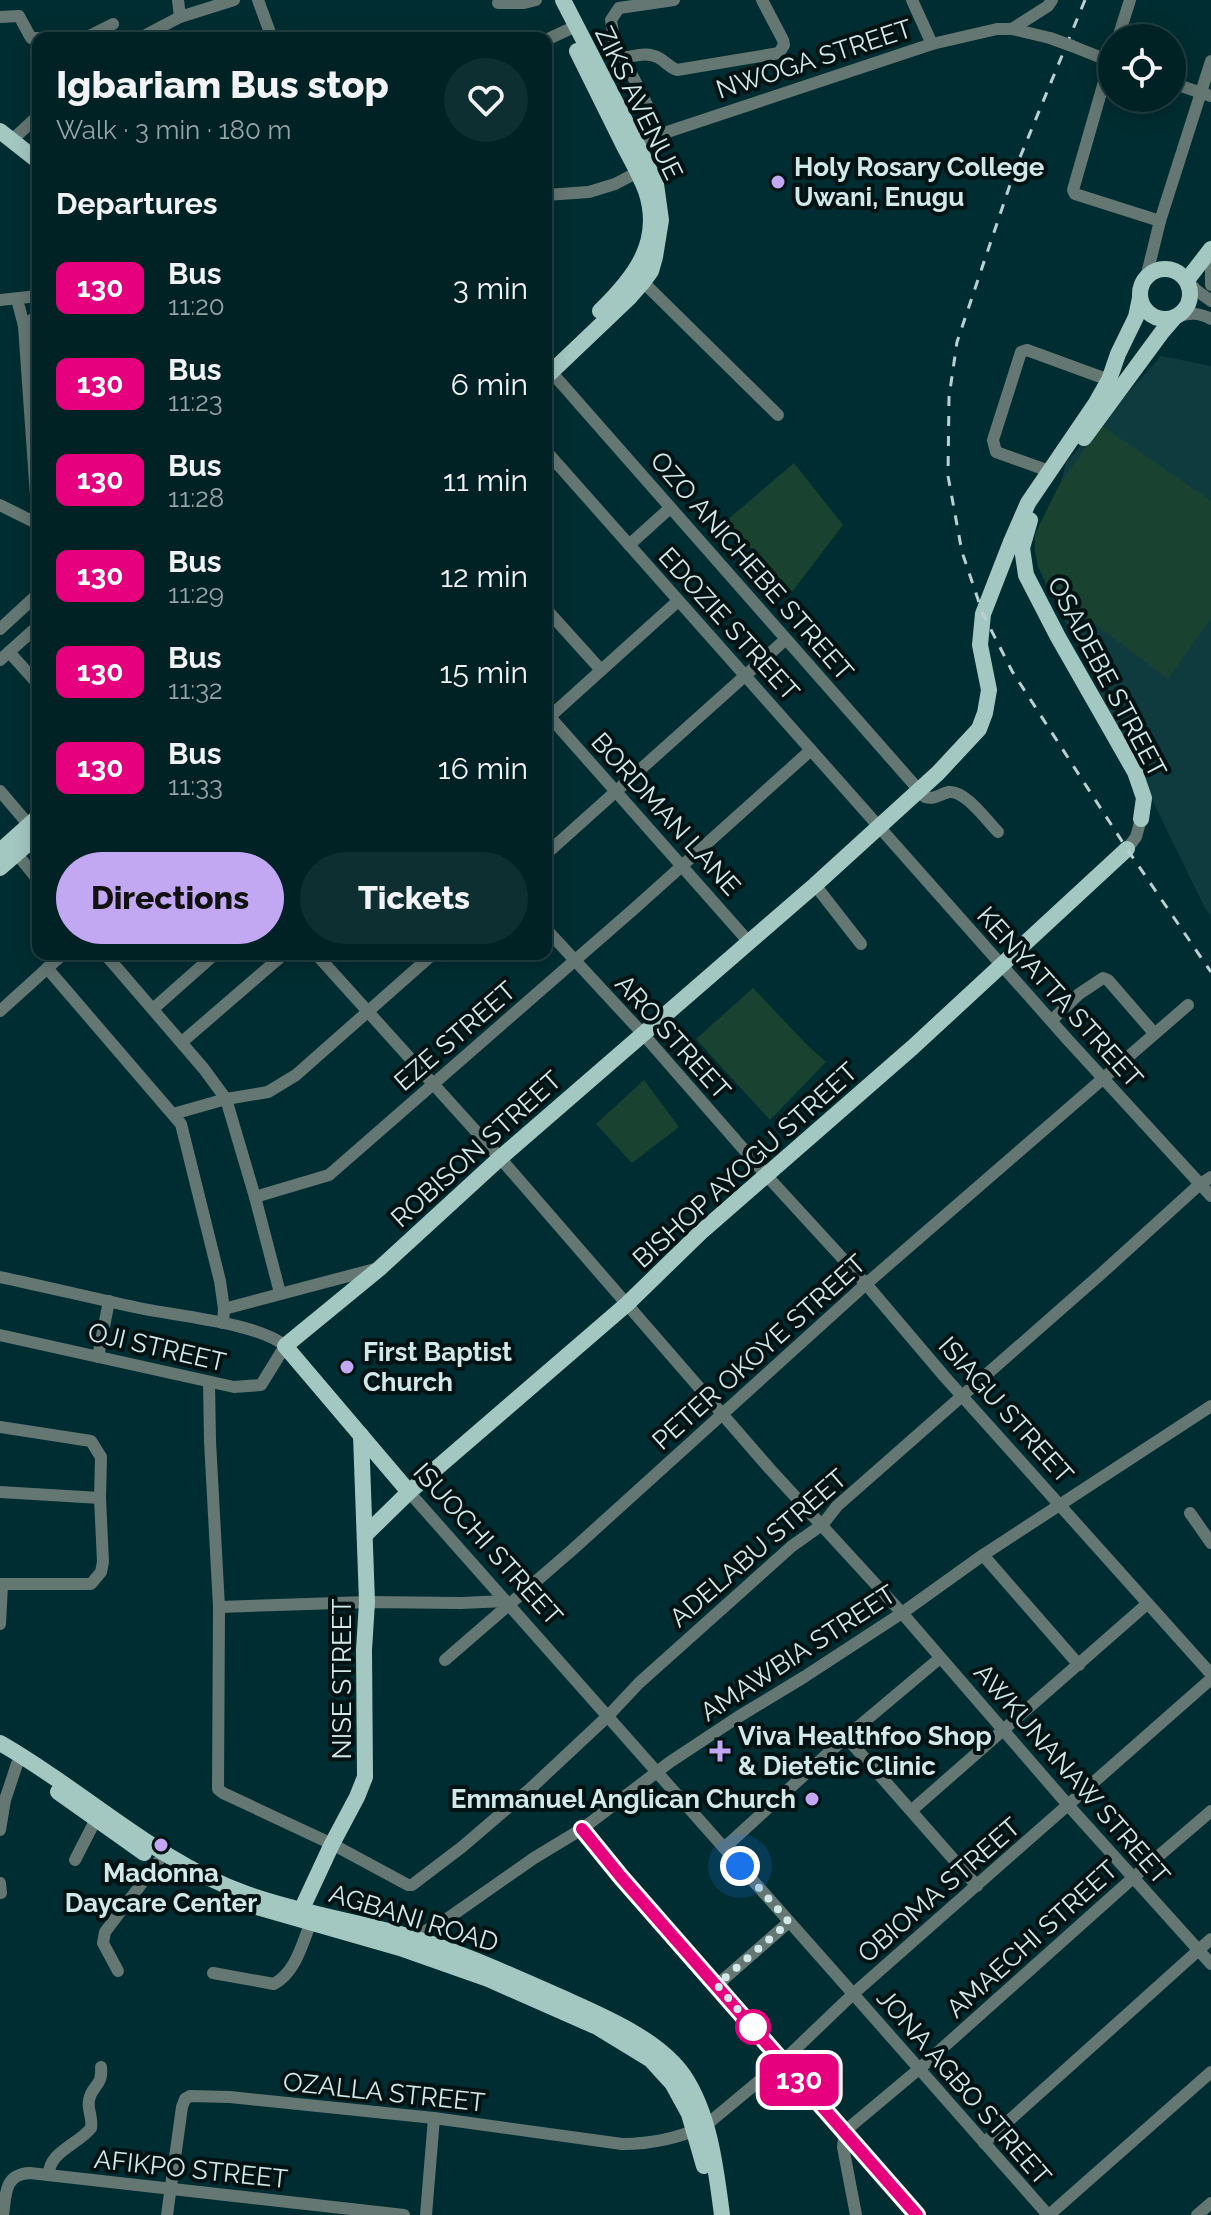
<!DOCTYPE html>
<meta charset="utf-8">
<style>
:root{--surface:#002225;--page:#0e2f32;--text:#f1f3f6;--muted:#95a4a7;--line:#223f42;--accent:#c2a8f3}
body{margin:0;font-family:Raleway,sans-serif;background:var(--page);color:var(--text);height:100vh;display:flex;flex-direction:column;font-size:30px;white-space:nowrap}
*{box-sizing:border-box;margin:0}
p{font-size:26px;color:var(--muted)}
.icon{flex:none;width:44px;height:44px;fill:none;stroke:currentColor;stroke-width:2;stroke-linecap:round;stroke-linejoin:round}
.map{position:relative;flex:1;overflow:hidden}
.drawer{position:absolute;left:32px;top:32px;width:520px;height:928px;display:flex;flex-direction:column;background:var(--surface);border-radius:16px;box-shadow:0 4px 20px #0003,0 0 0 2px var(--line)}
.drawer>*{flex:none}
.badge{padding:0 16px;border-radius:12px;font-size:28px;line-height:52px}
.controls{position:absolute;left:1098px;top:24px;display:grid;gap:16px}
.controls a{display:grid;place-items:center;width:88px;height:88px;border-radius:50%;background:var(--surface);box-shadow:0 4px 20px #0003,0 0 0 2px var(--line);font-size:40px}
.you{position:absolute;width:40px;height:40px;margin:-20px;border:6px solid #fff;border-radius:50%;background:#1a73e8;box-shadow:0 0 0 12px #1a73e833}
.map>.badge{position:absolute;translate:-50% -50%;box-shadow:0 0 0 4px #fff}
h2{padding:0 24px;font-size:30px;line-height:72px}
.round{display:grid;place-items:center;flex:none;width:84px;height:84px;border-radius:42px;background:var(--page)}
.headline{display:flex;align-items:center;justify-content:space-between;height:136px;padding:0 24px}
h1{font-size:38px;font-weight:800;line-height:60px}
.button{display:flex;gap:16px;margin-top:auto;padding:16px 24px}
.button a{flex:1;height:92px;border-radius:48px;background:var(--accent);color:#111;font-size:32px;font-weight:800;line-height:92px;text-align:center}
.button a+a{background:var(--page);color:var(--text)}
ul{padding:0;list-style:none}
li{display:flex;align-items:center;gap:24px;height:96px;padding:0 24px}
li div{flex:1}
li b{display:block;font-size:30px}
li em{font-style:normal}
li .badge{min-width:88px;font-weight:700;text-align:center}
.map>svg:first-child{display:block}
.built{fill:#103b3e}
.green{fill:#194230}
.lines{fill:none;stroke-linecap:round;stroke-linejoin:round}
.minor{stroke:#657773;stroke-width:12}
.major{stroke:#a3c8c1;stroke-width:16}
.rail{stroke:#b8d1d3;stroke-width:3;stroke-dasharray:10 10;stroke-linecap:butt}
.minor-bridge{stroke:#657773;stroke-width:12}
.line-casing{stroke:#fff;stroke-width:18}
.line{stroke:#e6007e;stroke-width:12}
.walk{stroke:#d2e9ea;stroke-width:8;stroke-dasharray:0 14.4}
.poi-dot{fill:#c2a8f3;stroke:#031314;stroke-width:3}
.stop-dot{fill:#fff;stroke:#e6007e;stroke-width:4}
.labels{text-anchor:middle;stroke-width:8;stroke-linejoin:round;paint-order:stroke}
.street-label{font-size:26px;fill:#d2e9ea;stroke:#031314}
.poi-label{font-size:26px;font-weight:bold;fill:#d2e9ea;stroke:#031314;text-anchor:start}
</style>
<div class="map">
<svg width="1211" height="2215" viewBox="0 0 1211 2215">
<rect width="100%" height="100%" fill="#002d31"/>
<!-- built -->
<polygon class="built" points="1161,356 1211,366 1211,917 1204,906 1038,566 1066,463"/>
<!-- green -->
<g class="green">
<polygon points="1101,425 1211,501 1211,618 1168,679 1048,588 1038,566 1035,551 1035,534 1058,487"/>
<polygon points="794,463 843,525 792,592 726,521"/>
<polygon points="753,988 808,1046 826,1062 770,1120 696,1039"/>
<polygon points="644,1080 679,1127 632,1163 596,1124"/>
</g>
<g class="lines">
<!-- minor -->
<g class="minor">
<polyline points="178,0 180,17"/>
<polyline points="258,0 272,38"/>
<polyline points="912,0 932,44"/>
<polyline points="498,3 524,3 536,0"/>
<polyline points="0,17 19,16 31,38 50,38"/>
<polyline points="1012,29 1048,6 1052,0"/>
<polyline points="85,38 113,24"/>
<polyline points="140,38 180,17 234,0"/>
<polyline points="1118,38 1130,0"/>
<polyline points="546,40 576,26"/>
<polyline points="1072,46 1112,62"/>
<polyline points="1112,54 1073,190 1075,194 1160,221"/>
<path d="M 623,58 C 634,56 648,51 659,58 C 666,62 669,67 677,70 L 779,53 L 784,45 L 783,40 L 762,0"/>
<polyline points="1172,83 1211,96"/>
<polyline points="648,107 614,39 611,20 619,8 674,0"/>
<polyline points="11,141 38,116"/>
<polyline points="631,144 932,44 997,29 1012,29 1050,38"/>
<polyline points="546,195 589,192 615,184 638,172"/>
<polyline points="1211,250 1211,285"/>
<polyline points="1146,278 1160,221 1211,61"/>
<polyline points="1187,280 1196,290 1211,301"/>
<polyline points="643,282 778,415"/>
<polyline points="17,299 24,326 38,524"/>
<polyline points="0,300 38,296"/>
<path d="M 1175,317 C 1189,313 1198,312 1211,319"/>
<polyline points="24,326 38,315"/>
<path d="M 546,366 L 925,797 C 935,800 939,794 949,792 C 965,790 987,821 998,832"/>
<polyline points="546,451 1068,1040 1211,1196"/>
<polyline points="1049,471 996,452 993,440 1021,352 1027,350 1109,380"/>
<polyline points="0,505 38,524"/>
<polyline points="629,545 670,508"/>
<polyline points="546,609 601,670"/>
<polyline points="0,629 38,594"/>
<polyline points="9,652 38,684"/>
<polyline points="0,660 38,626"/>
<polyline points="550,717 748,941"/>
<polyline points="546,720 678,601"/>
<polyline points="0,791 34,831"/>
<polyline points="12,848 38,880"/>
<polyline points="1127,849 1136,837 1141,819"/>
<polyline points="546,854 786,639"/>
<polyline points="815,885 861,944"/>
<polyline points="546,929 643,1034 767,1176 866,1284 944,1376 1211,1674"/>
<polyline points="105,954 204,1069 226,1099 255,1197 280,1293"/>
<polyline points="316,954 500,1158 769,1468 902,1613 1068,1805 1211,1964"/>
<polyline points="47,968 181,1124 220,1281 224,1309 223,1323"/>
<polyline points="153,1009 215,954"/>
<polyline points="0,1011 63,954"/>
<polyline points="1052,1020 1079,994 1103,978 1108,980 1154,1033"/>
<polyline points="182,1042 284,954"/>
<polyline points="173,1114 226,1099 268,1092 296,1075 433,954"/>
<polyline points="255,1197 329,1175 635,908 811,750"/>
<path d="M 0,1277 C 48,1287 96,1299 144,1309 C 179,1316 261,1324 285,1346 L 261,1385 L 234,1387 L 0,1335"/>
<polyline points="224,1309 375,1269"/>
<polyline points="98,1357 109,1301"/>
<polyline points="209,1382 210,1441 219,1607 218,1789 223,1793 332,1844 408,1885 412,1885 462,1847 531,1788 608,1716 639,1683 792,1546 823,1524 837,1506 1102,1273 1200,1184 1211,1177"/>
<polyline points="0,1427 91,1441 101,1457 100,1498 103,1562 101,1572 91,1584 0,1584"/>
<polyline points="0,1492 100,1498"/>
<path d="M 409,1492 C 624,1732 835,1974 1048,2215"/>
<polyline points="1190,1513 1211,1543"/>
<polyline points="983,1555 1079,1665"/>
<polyline points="219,1607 367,1602 461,1603 506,1601"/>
<polyline points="0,1624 2,1585"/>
<polyline points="445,1660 571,1551 866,1284 1188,1005"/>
<polyline points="846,1737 977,1886"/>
<polyline points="912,1810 1147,1604"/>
<polyline points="582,1829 621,1877 917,2215"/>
<polyline points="0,1830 5,1800 17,1764"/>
<polyline points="724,1848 846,1737 940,1658"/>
<polyline points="75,1860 96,1819"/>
<polyline points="0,1883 1,1893"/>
<polyline points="408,1940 444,1921 534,1858 582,1829 670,1762 738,1717 804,1677 902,1613 983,1555 1211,1406"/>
<polyline points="118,1971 103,1943 105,1932 158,1862"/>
<path d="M 213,1973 L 274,1984 C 296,1972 302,1944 311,1922"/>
<polyline points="717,1985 789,1922"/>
<polyline points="984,2143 1211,1939"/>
<path d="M 49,2175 C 48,2152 79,2144 91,2128 C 93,2118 87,2109 89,2100 C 92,2084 103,2087 101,2067"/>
<path d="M 3,2215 C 6,2194 4,2174 30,2173 L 404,2215"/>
<path d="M 167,2215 L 182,2107 L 185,2099 L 190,2096 L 230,2097 L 434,2118 L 622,2144 C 650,2144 679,2138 705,2126 L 783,2061 L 853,1994 L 1211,1679"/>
<polyline points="426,2215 434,2118"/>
<polyline points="856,2215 843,2147 845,2131 919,2069 1134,1877 1211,1811"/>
<polyline points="1049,2215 1211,2072"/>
<polyline points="1197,2215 1211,2203"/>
</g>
<!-- major -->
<g class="major">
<path d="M 577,51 C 593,83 608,114 624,146 C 632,161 640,175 646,191 C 663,242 634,278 600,311"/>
<polyline points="0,131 38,161"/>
<circle cx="1165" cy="294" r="25"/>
<polyline points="1187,280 1211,249"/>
<polyline points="546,377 629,298 643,282 651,271 655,257 661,220 656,184 636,142 563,0"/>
<polyline points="1084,438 1162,332 1175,317"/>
<polyline points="1030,520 1022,548 1026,575 1058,637 1135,772 1144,798 1141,819"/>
<polyline points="0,851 38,817"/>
<polyline points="0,868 38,835"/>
<polyline points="409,1492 285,1346 380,1268 500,1158 815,885 938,773 979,729 985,713 989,690 980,645 983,614 1011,542 1028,503 1096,403 1109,380 1118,354 1136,317 1140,298"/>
<polyline points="365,1535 409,1492 627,1304 700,1233 913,1047 1127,849"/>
<path d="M 0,1743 C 83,1790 156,1862 247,1894 C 297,1912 349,1920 400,1934 C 460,1951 517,1978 574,2003 C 610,2019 661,2042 684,2076 C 710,2115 716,2169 722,2215"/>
<polyline points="58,1792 144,1853"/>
<polyline points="246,1904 400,1948 488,1979 597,2027 651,2060 672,2083 689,2114 704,2166"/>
<polyline points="298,1917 332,1844 357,1797 365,1777 364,1650 367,1602 361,1435"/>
</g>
<!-- rail -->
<polyline class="rail" points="1085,0 1016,167 957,342 949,397 948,476 962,552 983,614 1012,671 1127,849 1211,972"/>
<!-- minor-bridge -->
<polyline class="minor-bridge" points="1050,38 1072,46"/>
</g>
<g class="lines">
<!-- line casing -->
<g class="line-casing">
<polyline id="line" points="582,1829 621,1877 917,2215"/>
</g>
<!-- line -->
<use href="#line" class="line"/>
<!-- walk -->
<polyline class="walk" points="740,1866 789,1922 717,1985 753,2027"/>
</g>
<!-- markers -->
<g class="poi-dot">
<circle cx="778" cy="182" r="8"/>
<circle cx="347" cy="1367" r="8"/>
<path d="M716 1739h8v8h8v8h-8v8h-8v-8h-8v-8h8z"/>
<circle cx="812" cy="1799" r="8"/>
<circle cx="161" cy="1845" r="8"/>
</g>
<circle class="stop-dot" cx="753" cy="2027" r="16"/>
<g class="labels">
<!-- street labels -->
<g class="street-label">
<text transform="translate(814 59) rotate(-18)" y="9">NWOGA STREET</text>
<text transform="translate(639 103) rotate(64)" y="9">ZIKS AVENUE</text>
<text transform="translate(752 566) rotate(49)" y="9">OZO ANICHEBE STREET</text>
<text transform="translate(729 624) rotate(48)" y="9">EDOZIE STREET</text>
<text transform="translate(1107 677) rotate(62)" y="9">OSADEBE STREET</text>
<text transform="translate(666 814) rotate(48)" y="9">BORDMAN LANE</text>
<text transform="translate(1060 997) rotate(48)" y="9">KENYATTA STREET</text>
<text transform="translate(455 1036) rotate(-41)" y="9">EZE STREET</text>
<text transform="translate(673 1037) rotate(48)" y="9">ARO STREET</text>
<text transform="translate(476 1149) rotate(-42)" y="9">ROBISON STREET</text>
<text transform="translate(745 1165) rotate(-42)" y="9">BISHOP AYOGU STREET</text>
<text transform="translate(157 1347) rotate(13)" y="9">OJI STREET</text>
<text transform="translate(759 1352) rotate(-42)" y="9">PETER OKOYE STREET</text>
<text transform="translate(1006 1410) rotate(48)" y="9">ISIAGU STREET</text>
<text transform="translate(488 1544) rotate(48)" y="9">ISUOCHI STREET</text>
<text transform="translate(758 1548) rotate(-41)" y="9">ADELABU STREET</text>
<text transform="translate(798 1653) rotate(-33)" y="9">AMAWBIA STREET</text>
<text transform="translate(342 1679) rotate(-90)" y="9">NISE STREET</text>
<text transform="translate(1072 1774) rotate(49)" y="9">AWKUNANAW STREET</text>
<text transform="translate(939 1890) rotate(-41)" y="9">OBIOMA STREET</text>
<text transform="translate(414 1918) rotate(17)" y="9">AGBANI ROAD</text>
<text transform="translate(1032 1939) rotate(-42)" y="9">AMAECHI STREET</text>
<text transform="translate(964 2087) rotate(49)" y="9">JONA AGBO STREET</text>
<text transform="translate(384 2092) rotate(6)" y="9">OZALLA STREET</text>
<text transform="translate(191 2169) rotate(6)" y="9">AFIKPO STREET</text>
</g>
<!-- poi labels -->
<g class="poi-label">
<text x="794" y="176">Holy Rosary College<tspan x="794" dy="30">Uwani, Enugu</tspan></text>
<text x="363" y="1361">First Baptist<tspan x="363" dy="30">Church</tspan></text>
<text x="738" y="1745">Viva Healthfoo Shop<tspan x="738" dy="30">&amp; Dietetic Clinic</tspan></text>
<text x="796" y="1808" text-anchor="end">Emmanuel Anglican Church</text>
<text x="161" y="1882" text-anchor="middle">Madonna<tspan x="161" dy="30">Daycare Center</tspan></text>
</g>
</g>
</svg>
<div class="controls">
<a><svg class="icon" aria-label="locate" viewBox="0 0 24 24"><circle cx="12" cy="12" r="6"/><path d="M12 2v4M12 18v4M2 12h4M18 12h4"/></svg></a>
</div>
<div class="you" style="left:740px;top:1866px"></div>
<b class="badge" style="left:799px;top:2080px;background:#e6007e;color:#fff">130</b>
<section class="drawer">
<div class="headline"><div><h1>Igbariam Bus stop</h1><p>Walk · 3 min · 180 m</p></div><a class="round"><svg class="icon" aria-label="heart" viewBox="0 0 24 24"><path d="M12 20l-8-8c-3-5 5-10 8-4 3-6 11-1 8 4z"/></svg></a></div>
<h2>Departures</h2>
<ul>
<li><span class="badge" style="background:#e6007e;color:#fff">130</span><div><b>Bus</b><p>11:20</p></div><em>3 min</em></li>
<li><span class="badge" style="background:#e6007e;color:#fff">130</span><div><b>Bus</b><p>11:23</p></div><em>6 min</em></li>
<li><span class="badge" style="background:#e6007e;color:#fff">130</span><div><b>Bus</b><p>11:28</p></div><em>11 min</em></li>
<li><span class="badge" style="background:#e6007e;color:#fff">130</span><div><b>Bus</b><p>11:29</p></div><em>12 min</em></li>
<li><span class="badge" style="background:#e6007e;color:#fff">130</span><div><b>Bus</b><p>11:32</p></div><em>15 min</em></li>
<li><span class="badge" style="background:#e6007e;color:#fff">130</span><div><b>Bus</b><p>11:33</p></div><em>16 min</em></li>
</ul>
<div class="button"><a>Directions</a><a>Tickets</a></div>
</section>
</div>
